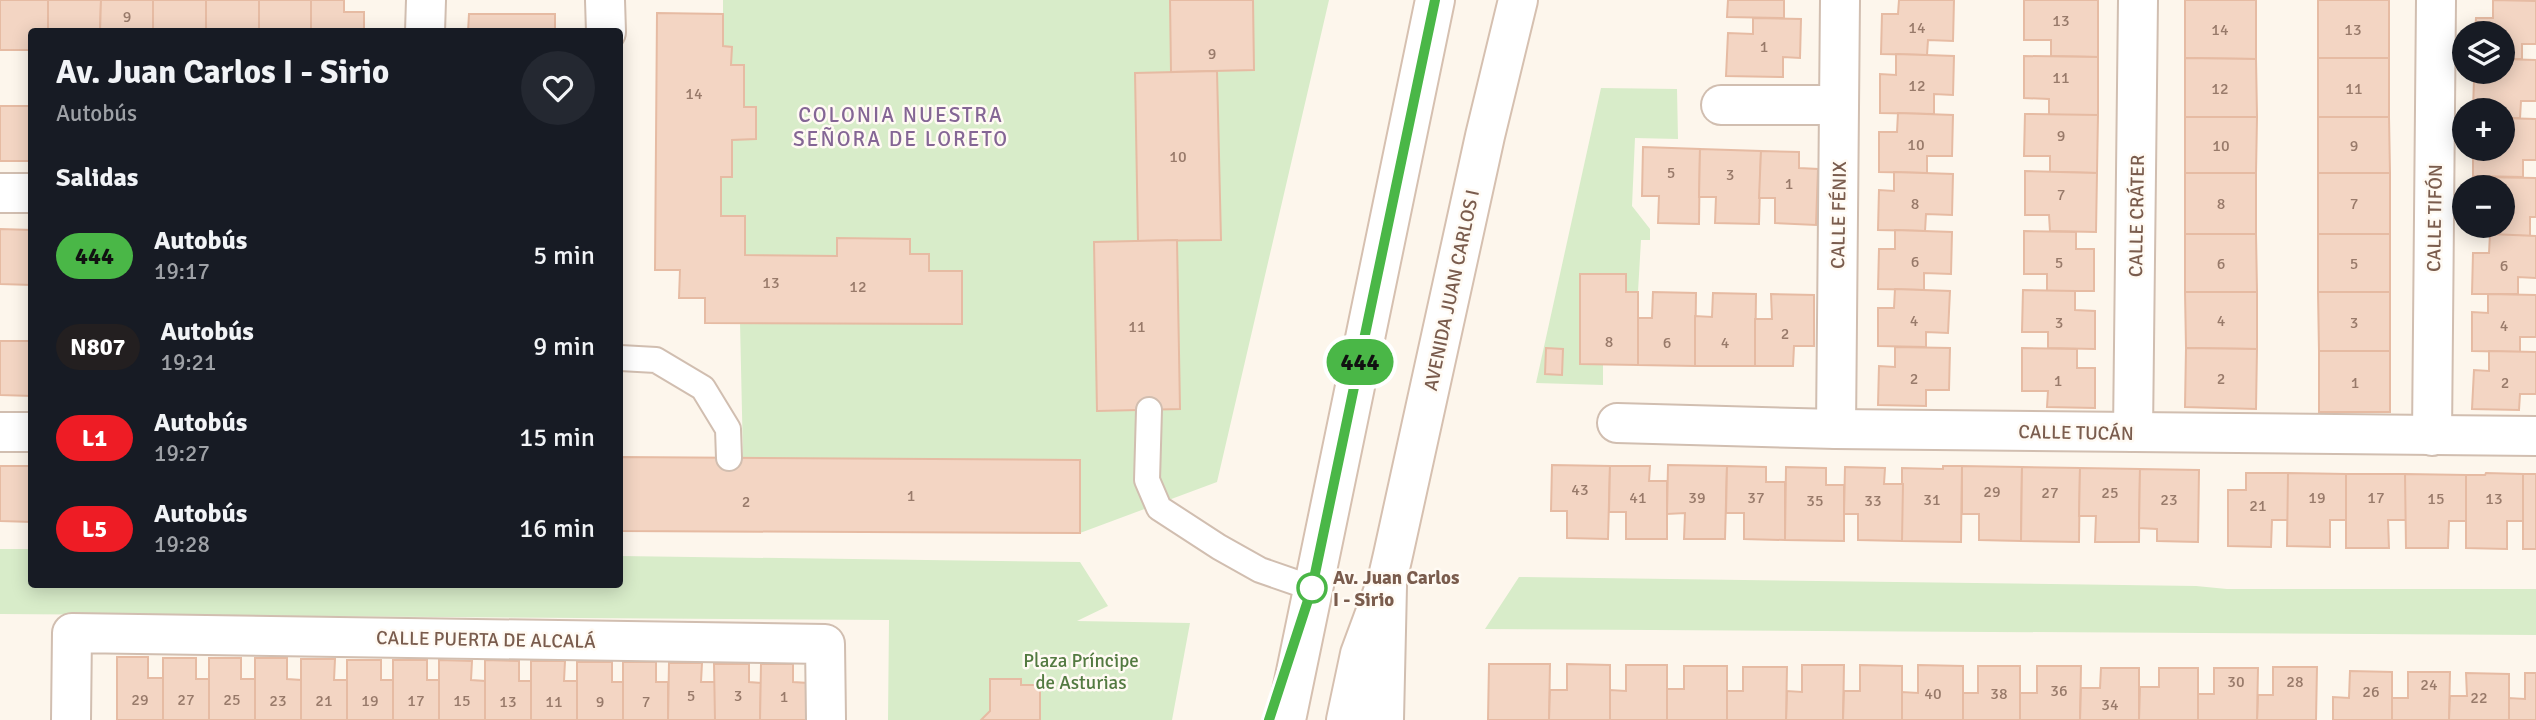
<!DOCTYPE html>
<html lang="es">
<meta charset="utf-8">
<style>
:root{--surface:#171b24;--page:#242831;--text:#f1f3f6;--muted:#9ea1a6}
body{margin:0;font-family:Signika,sans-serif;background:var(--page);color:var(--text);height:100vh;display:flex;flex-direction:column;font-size:26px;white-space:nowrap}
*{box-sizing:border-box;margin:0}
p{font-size:23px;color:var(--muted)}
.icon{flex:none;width:38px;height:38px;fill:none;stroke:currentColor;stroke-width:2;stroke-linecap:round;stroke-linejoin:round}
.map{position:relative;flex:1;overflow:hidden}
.details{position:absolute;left:28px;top:28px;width:595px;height:560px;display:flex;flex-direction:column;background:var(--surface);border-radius:7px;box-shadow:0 4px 18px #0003}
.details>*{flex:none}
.badge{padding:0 14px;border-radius:23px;font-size:24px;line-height:46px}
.fabs{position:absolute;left:2452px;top:21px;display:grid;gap:14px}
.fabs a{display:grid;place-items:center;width:63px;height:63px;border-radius:50%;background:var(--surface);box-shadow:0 4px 18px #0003;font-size:35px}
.map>.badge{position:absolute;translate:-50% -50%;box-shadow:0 0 0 4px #fff}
h2{padding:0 28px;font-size:26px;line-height:63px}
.round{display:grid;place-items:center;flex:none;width:74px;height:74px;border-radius:37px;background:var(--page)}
.overview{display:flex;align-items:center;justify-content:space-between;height:119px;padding:0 28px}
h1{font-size:33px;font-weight:700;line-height:52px}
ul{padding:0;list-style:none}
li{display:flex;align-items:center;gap:21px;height:91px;padding:0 28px}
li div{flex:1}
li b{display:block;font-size:26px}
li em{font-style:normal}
li .badge{min-width:77px;font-weight:700;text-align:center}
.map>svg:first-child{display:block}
.green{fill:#d8ecc9}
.building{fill:#f3d5c3;stroke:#e6bba3;stroke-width:2}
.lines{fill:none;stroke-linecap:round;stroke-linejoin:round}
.lane-casing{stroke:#d1beb0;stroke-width:28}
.street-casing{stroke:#d1beb0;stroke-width:42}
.secondary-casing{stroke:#d6c0b0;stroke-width:42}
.lane{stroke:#fff;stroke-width:24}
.street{stroke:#fff;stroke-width:38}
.secondary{stroke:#fff;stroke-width:38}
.line-casing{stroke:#fff;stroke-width:16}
.line{stroke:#4ab747;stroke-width:10}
.stop-dot{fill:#fff;stroke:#4ab747;stroke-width:3.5}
.labels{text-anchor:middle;stroke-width:5;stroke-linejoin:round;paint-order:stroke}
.number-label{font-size:16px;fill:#987a6a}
.street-label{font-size:19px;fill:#7a5c4d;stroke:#fffaf3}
.stop-label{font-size:19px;font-weight:bold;fill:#7a5c4d;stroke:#fffaf3;text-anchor:start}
.park-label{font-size:19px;fill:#537a41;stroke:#fffaf3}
.neighbourhood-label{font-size:21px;letter-spacing:2px;fill:#846695;stroke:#fffaf3}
</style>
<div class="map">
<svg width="2536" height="720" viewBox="0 0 2536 720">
<rect width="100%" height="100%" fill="#fdf6ec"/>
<!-- green -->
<g class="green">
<polygon points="723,0 1329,0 1217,482 1080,533 1080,460 743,458 740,322 961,324 961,271 929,271 929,254 910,254 909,239 838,238 837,256 745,255 745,216 721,216 721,177 732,177 732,140 755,139 756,108 744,107 744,65 731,65 732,47 723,46"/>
<polygon points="1601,88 1677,89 1678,139 1635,138 1632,206 1650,229 1650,240 1641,240 1638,292 1626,292 1580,275 1580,364 1603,365 1603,385 1536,383"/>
<polygon points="0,549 31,549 32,584 620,584 620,556 1080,562 1108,606 1077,621 1190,623 1172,720 888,720 889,620 0,614"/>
<polygon points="1519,577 2196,586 2227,589 2536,589 2536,635 1485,629"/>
</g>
<!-- building -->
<g class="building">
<polygon points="0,0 48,0 48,32 32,32 32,50 0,50"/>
<polygon points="48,0 101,0 100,32 48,32"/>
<polygon points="101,0 153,0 153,32 100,32"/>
<rect x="153" y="0" width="53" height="32"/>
<rect x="206" y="0" width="53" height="32"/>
<rect x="259" y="0" width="52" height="32"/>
<polygon points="311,0 344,0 344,12 364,12 364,32 311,32"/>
<polygon points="1170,0 1253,0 1254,70 1171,72"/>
<polygon points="1728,0 1784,0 1784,18 1727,17"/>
<polygon points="1899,0 1954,0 1953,41 1928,40 1927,55 1881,54 1882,14 1898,14"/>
<polygon points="2024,0 2098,0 2098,57 2051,56 2051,40 2024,40"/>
<polygon points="2185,0 2256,0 2256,59 2185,58"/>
<rect x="2318" y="0" width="71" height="58"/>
<polygon points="2493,0 2536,1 2536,44 2522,44 2522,59 2502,59 2502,33 2475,33 2476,18 2493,18"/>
<polygon points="657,13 723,14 723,46 732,47 731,65 744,65 744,107 756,107 756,139 732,140 732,177 721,177 721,216 745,216 745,255 837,256 837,238 910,239 910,254 929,254 929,271 962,271 962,324 705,323 705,298 679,298 680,270 655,270"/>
<polygon points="469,14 555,14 555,32 468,32"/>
<polygon points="1753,18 1801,19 1800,58 1783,57 1783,77 1726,76 1728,33 1753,34"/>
<polygon points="1896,54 1954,56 1953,95 1934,94 1934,114 1880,113 1880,74 1896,75"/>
<polygon points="2024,56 2098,57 2098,115 2049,115 2049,99 2024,98"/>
<polygon points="2185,58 2256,59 2257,117 2185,117"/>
<rect x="2318" y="58" width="71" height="59"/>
<polygon points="2502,59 2536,60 2536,101 2521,101 2520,118 2502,118 2502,110 2473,110 2474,79 2490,79 2490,72 2502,72"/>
<polygon points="1217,71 1221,240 1138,241 1135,73"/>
<rect x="0" y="106" width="32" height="55"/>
<polygon points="1898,113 1953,115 1952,156 1927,156 1927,173 1879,172 1879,132 1897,132"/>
<polygon points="2025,114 2098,115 2097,173 2050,172 2050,156 2024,156"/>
<polygon points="2185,117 2257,117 2256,173 2185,173"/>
<polygon points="2318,117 2389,117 2390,173 2318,173"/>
<polygon points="2502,118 2536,119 2536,160 2523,160 2523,177 2473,176 2473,149 2502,149"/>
<polygon points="1643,147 1700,149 1699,224 1658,223 1659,196 1642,196"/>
<polygon points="1700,149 1761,151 1759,224 1715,223 1716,197 1699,197"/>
<polygon points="1761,151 1799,152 1799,168 1818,169 1816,225 1775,223 1775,198 1759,198"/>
<polygon points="2025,171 2097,173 2096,232 2050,231 2049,215 2025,215"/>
<polygon points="1894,172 1953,174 1952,215 1926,214 1925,231 1878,230 1879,190 1894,191"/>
<rect x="2185" y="173" width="71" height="61"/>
<rect x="2318" y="173" width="72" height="61"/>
<polygon points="2478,177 2536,178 2536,217 2530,217 2530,236 2473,234 2473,226 2502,226 2502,187 2478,187"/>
<polygon points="0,229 32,230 32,285 0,284"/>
<polygon points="1895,230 1952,232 1951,274 1924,273 1924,290 1878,289 1879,249 1895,249"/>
<polygon points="2024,231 2076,232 2076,249 2094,249 2094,291 2047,291 2047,274 2024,274"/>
<polygon points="2185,234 2256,234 2257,292 2185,292"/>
<rect x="2318" y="234" width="72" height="58"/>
<polygon points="2490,234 2536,236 2536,278 2518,277 2518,294 2472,294 2473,253 2489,253"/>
<polygon points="1177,240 1180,409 1097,411 1094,242"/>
<polygon points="1580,274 1626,274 1626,292 1638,292 1638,365 1580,364"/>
<polygon points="1895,289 1950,291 1948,333 1926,332 1926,347 1878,346 1878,308 1894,308"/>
<polygon points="2023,290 2075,291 2075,310 2095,311 2095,349 2048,348 2048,332 2022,332"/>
<polygon points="1653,292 1696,293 1695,366 1638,365 1638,318 1652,318"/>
<polygon points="2185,292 2257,292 2257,349 2186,348"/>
<polygon points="2318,292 2390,292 2390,351 2319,351"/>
<polygon points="1713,293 1756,294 1755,366 1695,366 1695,316 1712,317"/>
<polygon points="1771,294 1814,295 1814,346 1794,346 1793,366 1755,366 1755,319 1772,319"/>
<polygon points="2488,294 2536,295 2536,337 2520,337 2520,352 2472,351 2472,312 2488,313"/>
<polygon points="0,341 32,341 32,396 0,395"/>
<polygon points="1895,347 1950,348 1949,390 1926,390 1926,406 1878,405 1879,366 1895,367"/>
<polygon points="1546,348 1563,349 1562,375 1545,374"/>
<polygon points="2022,348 2077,349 2077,368 2095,368 2095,408 2047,407 2048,391 2022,391"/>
<polygon points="2186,348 2257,349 2256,409 2185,407"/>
<rect x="2319" y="351" width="71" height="61"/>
<polygon points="2489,351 2536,352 2536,394 2520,394 2519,410 2472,409 2474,370 2489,371"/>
<polygon points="620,457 1080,460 1080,533 620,531"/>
<polygon points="1552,465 1610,466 1608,539 1567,538 1567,511 1551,511"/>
<polygon points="1668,465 1727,466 1725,539 1684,539 1685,513 1667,514"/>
<polygon points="0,466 32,466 32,522 0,521"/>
<polygon points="1610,466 1650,466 1649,481 1667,481 1667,539 1626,539 1626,512 1609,512"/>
<polygon points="1727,466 1766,467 1766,482 1785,482 1785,540 1744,539 1744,513 1726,513"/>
<polygon points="1943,466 1962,466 1961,542 1902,541 1902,468 1943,469"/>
<polygon points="1962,466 2022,467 2021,541 1979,540 1979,514 1962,514"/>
<polygon points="1786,467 1826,468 1826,485 1844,485 1844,541 1785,540"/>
<polygon points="1845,467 1885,468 1884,484 1903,484 1902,541 1858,540 1858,514 1844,514"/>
<polygon points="2022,467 2080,468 2079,542 2021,541"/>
<polygon points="2080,468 2140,469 2139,542 2095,542 2096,516 2079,516"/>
<polygon points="2140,469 2199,470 2198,542 2157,541 2157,529 2139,528"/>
<polygon points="2246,473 2288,473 2288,520 2272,520 2271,547 2228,546 2228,490 2246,490"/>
<polygon points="2288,473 2346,474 2346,520 2330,520 2330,547 2287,546"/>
<polygon points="2486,473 2523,474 2523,521 2507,521 2507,549 2466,548 2466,475 2485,475"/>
<polygon points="2346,474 2406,474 2406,520 2388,520 2389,548 2346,548"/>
<polygon points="2405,474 2466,475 2466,521 2449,521 2448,548 2406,548"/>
<rect x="2523" y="474" width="13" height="75"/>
<polygon points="117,657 148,657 148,678 163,678 163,720 117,720"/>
<polygon points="163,658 196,658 196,679 209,679 209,720 163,720"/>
<polygon points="209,658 241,658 241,679 255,679 255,720 209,720"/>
<polygon points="255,658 287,658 287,679 301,680 301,720 255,720"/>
<polygon points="301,659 335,659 334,680 347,680 347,720 301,720"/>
<polygon points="347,660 381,660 381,680 393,680 393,720 347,720"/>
<polygon points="393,660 427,660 427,680 439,680 439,720 393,720"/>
<polygon points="439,660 472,661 471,680 485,681 485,720 439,720"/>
<polygon points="485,660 519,661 519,681 531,681 531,720 485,720"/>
<polygon points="531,661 565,661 564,681 577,681 577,720 531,720"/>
<polygon points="577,662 612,662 612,682 623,682 623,720 577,720"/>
<polygon points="623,662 656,662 656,682 668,682 668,720 623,720"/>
<polygon points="669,663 702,663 701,682 715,682 715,720 668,720"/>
<polygon points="714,664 749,664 749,682 761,683 760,720 715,720"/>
<polygon points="761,664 793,664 793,682 808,683 808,720 760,720"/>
<polygon points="1489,664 1550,664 1549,720 1488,720"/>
<polygon points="1567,664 1610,665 1610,720 1549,720 1550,690 1567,690"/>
<polygon points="1626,665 1667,665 1667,720 1610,720 1610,690 1626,691"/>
<polygon points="1802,665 1844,665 1843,720 1786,720 1787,691 1802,692"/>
<polygon points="1860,665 1902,666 1902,720 1843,720 1844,691 1860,691"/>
<polygon points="1918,665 1963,666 1963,720 1902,720 1902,692 1918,693"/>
<polygon points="1684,666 1727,666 1727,720 1667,720 1667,689 1684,689"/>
<polygon points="1978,666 2020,666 2020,720 1963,720 1963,693 1978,693"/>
<polygon points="2037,666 2081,666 2080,720 2020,720 2020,693 2037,693"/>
<polygon points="1743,667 1787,667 1786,720 1727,720 1727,691 1743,691"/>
<polygon points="2273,667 2317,667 2316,720 2257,720 2258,695 2273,695"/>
<polygon points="2101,668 2139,668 2139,720 2080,720 2081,688 2100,688"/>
<polygon points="2159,668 2198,668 2198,720 2139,720 2140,687 2159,687"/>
<polygon points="2214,668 2258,668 2257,720 2198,720 2198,694 2214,694"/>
<polygon points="2350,671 2392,672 2392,720 2333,720 2333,697 2349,698"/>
<polygon points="2408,672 2450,672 2449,720 2392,720 2392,698 2408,698"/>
<polygon points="2466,673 2509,674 2509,720 2449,720 2450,696 2467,696"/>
<polygon points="2525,673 2536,673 2536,720 2509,720 2509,698 2525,699"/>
<polygon points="990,679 1021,679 1021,685 1040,685 1040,720 981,720 990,711"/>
</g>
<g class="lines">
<!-- lane casing -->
<g class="lane-casing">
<g id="lane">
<polyline points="620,358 656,360 703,388 728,429 729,458"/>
<polyline points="1149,410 1147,480 1159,508 1219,547 1260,570 1312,588"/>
</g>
</g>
<!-- street casing -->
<g class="street-casing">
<g id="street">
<polyline points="605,0 606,32"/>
<polyline points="425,32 426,0"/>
<polyline points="1721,105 1839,105"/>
<polyline points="0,193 32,193"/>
<polyline points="1617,423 1836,429 2536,436"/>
<polyline points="1836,429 1840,0"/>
<polyline points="0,432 32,432"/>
<polyline points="2133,432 2138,0"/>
<polyline points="2432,436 2436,0"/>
<polyline points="71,720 72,633 825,644 826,720"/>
<polyline points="1384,720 1387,586"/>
</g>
</g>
<!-- secondary casing -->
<g class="secondary-casing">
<g id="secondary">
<polyline points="1286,720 1435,0"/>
<polyline points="1346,720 1360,654 1387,581 1393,555 1485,136 1518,0"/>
</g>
</g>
<!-- lane -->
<use href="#lane" class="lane"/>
<!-- street -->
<use href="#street" class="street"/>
<!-- secondary -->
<use href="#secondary" class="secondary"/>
</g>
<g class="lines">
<!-- line casing -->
<g class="line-casing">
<polyline id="line" points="1269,720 1312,588 1435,0"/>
</g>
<!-- line -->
<use href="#line" class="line"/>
</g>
<!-- markers -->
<circle class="stop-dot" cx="1312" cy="588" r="14"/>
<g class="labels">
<!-- number labels -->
<g class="number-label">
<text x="127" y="22">9</text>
<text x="2061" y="26">13</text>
<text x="1917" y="33">14</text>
<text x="2220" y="35">14</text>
<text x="2353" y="35">13</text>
<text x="1764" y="52">1</text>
<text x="1212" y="59">9</text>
<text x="2061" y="83">11</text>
<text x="1917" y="91">12</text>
<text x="2220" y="94">12</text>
<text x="2354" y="94">11</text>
<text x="694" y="99">14</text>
<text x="2061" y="141">9</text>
<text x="1916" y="150">10</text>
<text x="2221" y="151">10</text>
<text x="2354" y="151">9</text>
<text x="1178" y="162">10</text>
<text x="1671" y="178">5</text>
<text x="1730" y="180">3</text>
<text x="1789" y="189">1</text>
<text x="2061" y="200">7</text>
<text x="1915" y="209">8</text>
<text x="2221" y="209">8</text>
<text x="2354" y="209">7</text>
<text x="1915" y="267">6</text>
<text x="2059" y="268">5</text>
<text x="2221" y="269">6</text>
<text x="2354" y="269">5</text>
<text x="2504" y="271">6</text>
<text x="771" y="288">13</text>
<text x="858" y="292">12</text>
<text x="1914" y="326">4</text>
<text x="2221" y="326">4</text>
<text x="2059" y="328">3</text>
<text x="2354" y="328">3</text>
<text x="2504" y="331">4</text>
<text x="1137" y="332">11</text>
<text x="1785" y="339">2</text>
<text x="1609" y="347">8</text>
<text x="1667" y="348">6</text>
<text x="1725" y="348">4</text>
<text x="1914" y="384">2</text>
<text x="2221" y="384">2</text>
<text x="2058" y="386">1</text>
<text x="2355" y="388">1</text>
<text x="2505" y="388">2</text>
<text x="1580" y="495">43</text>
<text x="1992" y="497">29</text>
<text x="2050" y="498">27</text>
<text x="2110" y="498">25</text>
<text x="911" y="501">1</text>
<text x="1638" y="503">41</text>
<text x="1697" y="503">39</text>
<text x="1756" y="503">37</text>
<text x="2317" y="503">19</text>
<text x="2376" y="503">17</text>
<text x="2436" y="504">15</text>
<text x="2494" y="504">13</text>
<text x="1932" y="505">31</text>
<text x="2169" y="505">23</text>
<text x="1815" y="506">35</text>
<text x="1873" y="506">33</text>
<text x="746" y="507">2</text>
<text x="2258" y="511">21</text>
<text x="2236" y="687">30</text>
<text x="2295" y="687">28</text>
<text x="2429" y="690">24</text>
<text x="2059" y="696">36</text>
<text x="2371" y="697">26</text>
<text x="1933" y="699">40</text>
<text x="1999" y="699">38</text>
<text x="691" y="701">5</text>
<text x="738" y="701">3</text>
<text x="784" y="702">1</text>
<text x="2479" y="703">22</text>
<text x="140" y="705">29</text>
<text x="186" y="705">27</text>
<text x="232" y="705">25</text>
<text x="278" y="706">23</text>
<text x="324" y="706">21</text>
<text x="370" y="706">19</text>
<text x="416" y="706">17</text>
<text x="462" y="706">15</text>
<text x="508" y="707">13</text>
<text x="554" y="707">11</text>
<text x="600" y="707">9</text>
<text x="646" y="707">7</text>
<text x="2110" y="710">34</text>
</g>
<!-- street labels -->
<g class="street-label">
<text transform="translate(1838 215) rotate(-89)" y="7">CALLE FÉNIX</text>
<text transform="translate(2136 216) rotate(-89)" y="7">CALLE CRÁTER</text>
<text transform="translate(2434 218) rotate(-89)" y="7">CALLE TIFÓN</text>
<text transform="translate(1451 290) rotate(-78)" y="7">AVENIDA JUAN CARLOS I</text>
<text transform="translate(2076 432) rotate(1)" y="7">CALLE TUCÁN</text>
<text transform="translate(486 639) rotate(1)" y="7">CALLE PUERTA DE ALCALÁ</text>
</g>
<!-- stop labels -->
<g class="stop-label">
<text x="1333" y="584">Av. Juan Carlos<tspan x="1333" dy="22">I - Sirio</tspan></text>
</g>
<!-- park labels -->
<g class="park-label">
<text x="1081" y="667">Plaza Príncipe<tspan x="1081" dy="22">de Asturias</tspan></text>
</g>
<!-- neighbourhood labels -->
<g class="neighbourhood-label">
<text x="901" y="122">COLONIA NUESTRA<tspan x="901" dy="24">SEÑORA DE LORETO</tspan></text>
</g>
</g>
</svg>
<div class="fabs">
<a><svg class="icon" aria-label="layers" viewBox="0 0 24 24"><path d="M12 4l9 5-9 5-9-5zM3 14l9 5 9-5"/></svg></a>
<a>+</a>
<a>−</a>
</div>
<b class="badge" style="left:1360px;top:362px;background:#4ab747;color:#111">444</b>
<section class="details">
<div class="overview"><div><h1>Av. Juan Carlos I - Sirio</h1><p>Autobús</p></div><a class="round"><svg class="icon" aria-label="heart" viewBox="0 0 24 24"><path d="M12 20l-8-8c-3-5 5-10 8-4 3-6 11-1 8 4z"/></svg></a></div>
<h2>Salidas</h2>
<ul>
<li><span class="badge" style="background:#4ab747;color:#111">444</span><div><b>Autobús</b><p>19:17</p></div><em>5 min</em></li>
<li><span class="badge" style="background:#231f20;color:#fff">N807</span><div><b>Autobús</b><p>19:21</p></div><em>9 min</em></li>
<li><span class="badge" style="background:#ee1c25;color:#fff">L1</span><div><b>Autobús</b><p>19:27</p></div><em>15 min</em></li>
<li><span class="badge" style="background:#ee1c25;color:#fff">L5</span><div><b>Autobús</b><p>19:28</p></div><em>16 min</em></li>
</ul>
</section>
</div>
